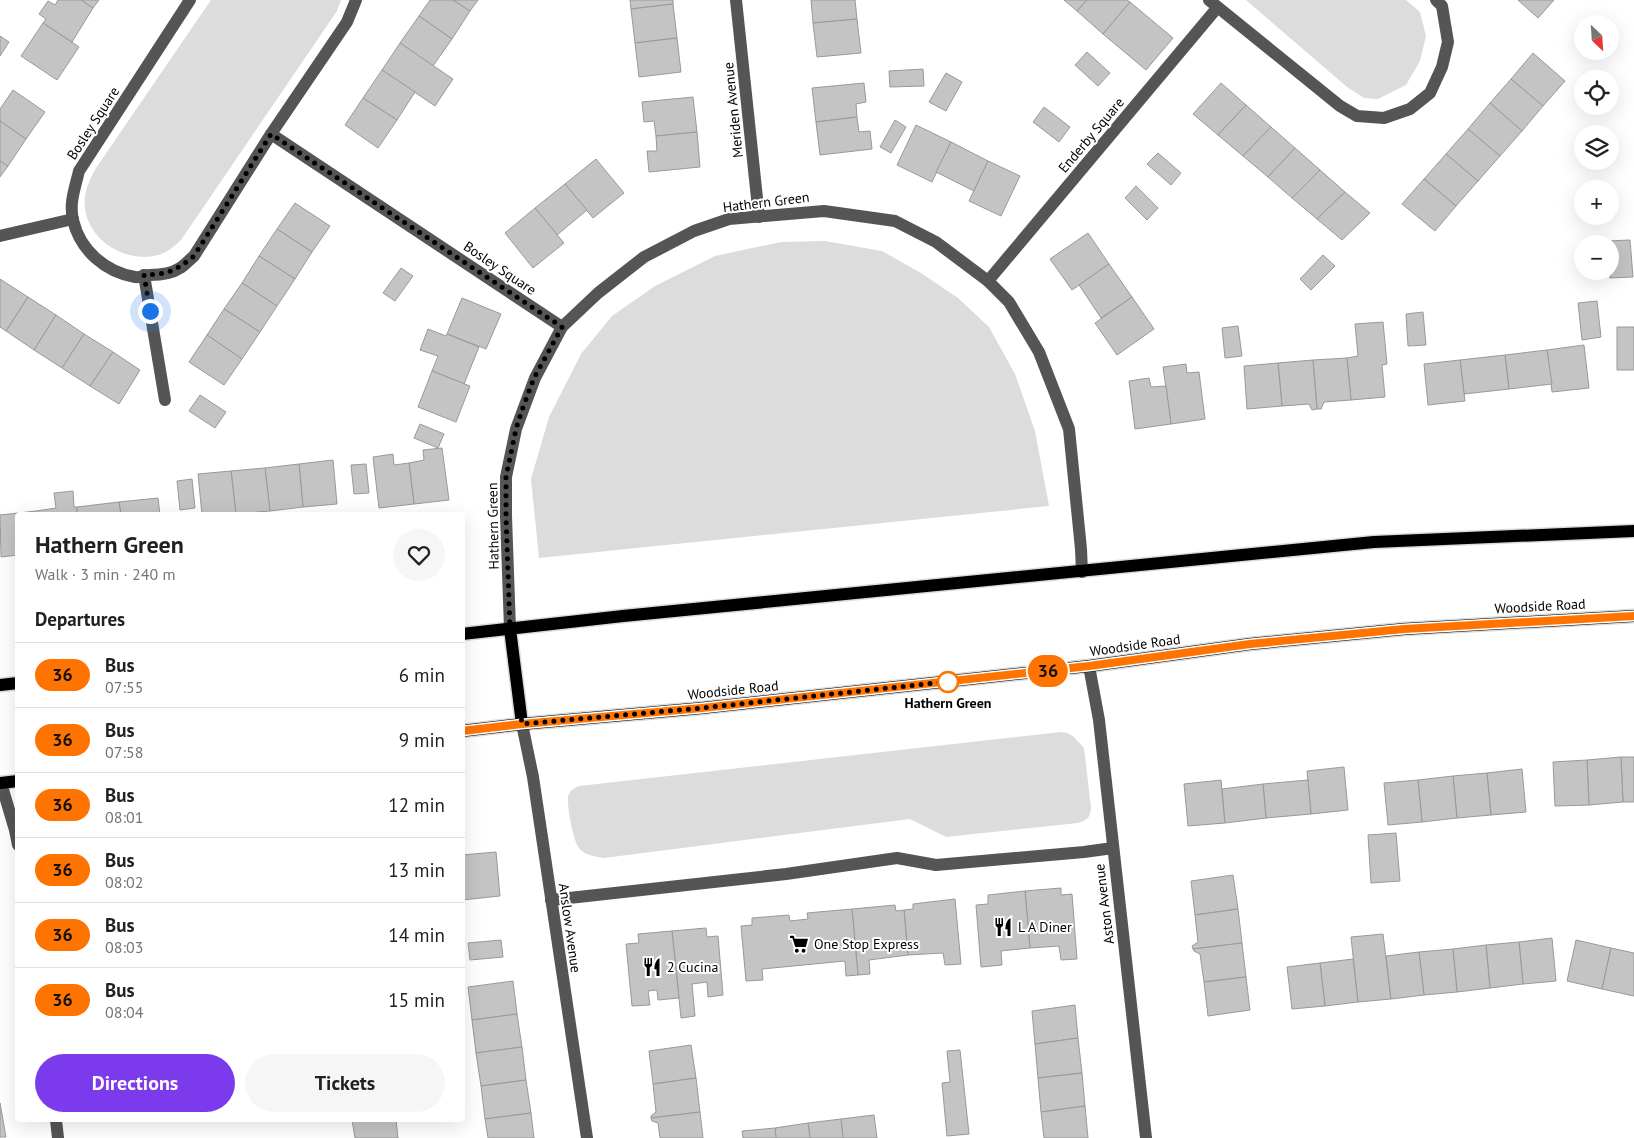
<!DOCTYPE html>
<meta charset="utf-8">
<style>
:root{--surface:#fff;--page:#f6f6f6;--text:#202124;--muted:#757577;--line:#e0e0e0;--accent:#7c3aed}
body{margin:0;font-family:"PT Sans",sans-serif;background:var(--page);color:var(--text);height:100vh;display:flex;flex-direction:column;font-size:19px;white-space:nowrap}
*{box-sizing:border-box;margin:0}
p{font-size:16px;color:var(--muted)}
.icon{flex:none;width:28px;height:28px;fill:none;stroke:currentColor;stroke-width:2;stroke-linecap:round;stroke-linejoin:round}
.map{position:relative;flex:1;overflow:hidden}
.drawer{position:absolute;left:15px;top:512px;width:450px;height:610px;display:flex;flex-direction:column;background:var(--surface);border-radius:5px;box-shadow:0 5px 20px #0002}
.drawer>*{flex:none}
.badge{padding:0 10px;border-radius:16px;font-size:18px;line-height:32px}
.needle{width:32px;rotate:155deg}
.buttons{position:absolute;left:1574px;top:15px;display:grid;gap:10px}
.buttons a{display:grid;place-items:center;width:45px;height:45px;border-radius:50%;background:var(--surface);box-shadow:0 5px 20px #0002;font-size:25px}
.you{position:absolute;width:25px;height:25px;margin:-12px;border:4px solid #fff;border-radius:50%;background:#1a73e8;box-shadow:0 0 0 8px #1a73e833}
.map>.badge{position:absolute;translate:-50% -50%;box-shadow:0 0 0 2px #fff}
h2{padding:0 20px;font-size:19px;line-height:45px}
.round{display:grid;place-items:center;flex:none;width:52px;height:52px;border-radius:26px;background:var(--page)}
.overview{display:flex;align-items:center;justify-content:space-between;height:85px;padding:0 20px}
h1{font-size:24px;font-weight:800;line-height:38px}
.button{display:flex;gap:10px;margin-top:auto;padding:10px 20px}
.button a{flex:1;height:58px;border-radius:30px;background:var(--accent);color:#fff;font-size:20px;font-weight:800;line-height:58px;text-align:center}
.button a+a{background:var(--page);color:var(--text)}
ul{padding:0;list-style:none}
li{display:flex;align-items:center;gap:15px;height:65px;padding:0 20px;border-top:1px solid var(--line)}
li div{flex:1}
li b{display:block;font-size:19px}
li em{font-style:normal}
li .badge{min-width:55px;font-weight:700;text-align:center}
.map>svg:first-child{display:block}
.green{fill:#dcdcdc}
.building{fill:#c4c4c4;stroke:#999}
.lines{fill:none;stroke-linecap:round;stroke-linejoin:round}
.major-casing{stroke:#dbdbdb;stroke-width:15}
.minor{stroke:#555;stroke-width:12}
.major{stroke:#000;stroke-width:12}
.line-casing{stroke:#fff;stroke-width:11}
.line{stroke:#ff7300;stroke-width:8}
.walk{stroke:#000;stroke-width:5;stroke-dasharray:0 9}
.stop-dot{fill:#fff;stroke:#ff7300;stroke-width:2.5}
.labels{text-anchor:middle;stroke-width:4;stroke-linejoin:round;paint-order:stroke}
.street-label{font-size:14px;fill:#000;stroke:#fff}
.stop-label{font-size:14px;font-weight:bold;fill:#000;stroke:#fff}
.poi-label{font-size:14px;fill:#000;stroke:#fff;text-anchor:start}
</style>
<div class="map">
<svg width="1634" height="1138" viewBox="0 0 1634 1138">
<rect width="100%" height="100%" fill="#fff"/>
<!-- green -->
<g class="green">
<path d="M 211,0 L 341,0 L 337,11 L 181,240 C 177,244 171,249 166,252 C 130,269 80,239 85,197 C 86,187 91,177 96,168 Z"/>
<polygon points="1246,0 1406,0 1420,12 1426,36 1420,61 1406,85 1378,99 1364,98 1347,87"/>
<polygon points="825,241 882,251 921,273 958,298 989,327 1015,374 1035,431 1049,506 539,558 531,479 549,417 581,354 612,316 655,286 715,256 781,242"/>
<path d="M 1061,732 L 1067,733 L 1073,736 L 1084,748 L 1091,808 C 1090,817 1088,820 1078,823 L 946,837 L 910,819 L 604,858 C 596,857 584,855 579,848 C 573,840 567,807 568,797 C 569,791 574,788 579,786 Z"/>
</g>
<!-- building -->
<g class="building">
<polygon points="58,0 81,0 93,8 72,42 43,23 46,19 39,14 48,1 55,5"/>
<polygon points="81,0 99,0 93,8"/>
<polygon points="430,0 453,0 470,11 452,39 419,16"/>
<polygon points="453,0 478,0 470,11"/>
<polygon points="630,0 673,0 673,4 631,9"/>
<polygon points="811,0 855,0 857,19 813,23"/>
<polygon points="1064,0 1087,0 1077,11"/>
<polygon points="1087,0 1127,0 1130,2 1103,34 1077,11"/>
<polygon points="1518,0 1554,0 1538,18"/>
<polygon points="1130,2 1173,38 1146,70 1103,34"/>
<polygon points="673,4 677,38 635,43 631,9"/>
<polygon points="419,16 452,39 433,66 400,43"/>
<polygon points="857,19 861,53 817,57 813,23"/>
<polygon points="43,23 79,47 57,80 21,56"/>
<polygon points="0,36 9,42 0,56"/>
<polygon points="677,38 681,72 639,77 635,43"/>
<polygon points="400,43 453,79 435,106 382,70"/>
<polygon points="1087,52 1110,73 1098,86 1075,65"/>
<polygon points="1533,53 1565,81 1543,106 1511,79"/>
<polygon points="923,69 924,86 890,87 889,71"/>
<polygon points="382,70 415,92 397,120 363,98"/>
<polygon points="946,73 962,82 946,111 929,102"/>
<polygon points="1511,79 1543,106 1522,131 1490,103"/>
<polygon points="864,83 866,102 856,104 857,117 816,122 812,88"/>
<polygon points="1221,83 1246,105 1218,135 1193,114"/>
<polygon points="13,90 45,112 26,139 0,121 0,109"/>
<polygon points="693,97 697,132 656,136 654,121 644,122 642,102"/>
<polygon points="363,98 397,120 378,148 345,125"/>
<polygon points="1490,103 1522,131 1500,156 1468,129"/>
<polygon points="1246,105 1271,127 1243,156 1218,135"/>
<polygon points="1044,107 1070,127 1059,142 1033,122"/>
<polygon points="857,117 859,132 870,131 872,149 820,155 816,122"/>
<polygon points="895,120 906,127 891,153 880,147"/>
<polygon points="0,121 26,139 8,166 0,161"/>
<polygon points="916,125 951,142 932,182 897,165"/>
<polygon points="1271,127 1295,148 1268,177 1243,156"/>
<polygon points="1468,129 1500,156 1478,181 1446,154"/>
<polygon points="697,132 700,167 649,172 647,151 657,151 656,136"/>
<polygon points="951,142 988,161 974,191 936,172"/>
<polygon points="1295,148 1320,170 1292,198 1268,177"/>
<polygon points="1158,153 1181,173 1171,185 1147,164"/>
<polygon points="1446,154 1478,181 1456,206 1424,179"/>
<polygon points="596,159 624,193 593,218 565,184"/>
<polygon points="0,161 8,166 0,177"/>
<polygon points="988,161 1020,176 1001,216 969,201"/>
<polygon points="1320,170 1345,192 1317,219 1292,198"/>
<polygon points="1424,179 1456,206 1435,231 1402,204"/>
<polygon points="565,184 587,210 557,235 535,208"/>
<polygon points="1136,186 1158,208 1147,220 1125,198"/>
<polygon points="1345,192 1370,213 1342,240 1317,219"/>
<polygon points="295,203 330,226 312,252 277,229"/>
<polygon points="535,208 564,243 533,268 505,233"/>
<polygon points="277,229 312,252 295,279 259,256"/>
<polygon points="1088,233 1109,264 1072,290 1050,259"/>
<polygon points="1630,240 1633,277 1610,278 1610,244 1608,244 1608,241"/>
<polygon points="1323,255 1335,266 1311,290 1300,279"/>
<polygon points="259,256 295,279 277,306 242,283"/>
<polygon points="1109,264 1132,297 1101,318 1079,285"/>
<polygon points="401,268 413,276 395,301 383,293"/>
<polygon points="0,279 28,297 6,331 0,327"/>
<polygon points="242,283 277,306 260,332 224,309"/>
<polygon points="28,297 56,315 34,350 6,331"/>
<polygon points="1132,297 1154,329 1117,355 1095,323"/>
<polygon points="462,298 501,314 486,349 447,334"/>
<polygon points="1597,301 1601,337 1582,340 1578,303"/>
<polygon points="224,309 260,332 242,359 207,335"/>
<polygon points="1423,312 1426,345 1408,346 1406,314"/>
<polygon points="56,315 84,334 62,368 34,350"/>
<polygon points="1383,322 1387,364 1382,365 1385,397 1351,400 1347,358 1358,356 1355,324"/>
<polygon points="1238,326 1242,356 1225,358 1222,328"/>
<rect x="1617" y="327" width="17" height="43"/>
<polygon points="428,329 446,336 447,334 479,347 464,384 432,371 438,356 420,350"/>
<polygon points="84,334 113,352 90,386 62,368"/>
<polygon points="207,335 242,359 224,385 189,362"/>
<polygon points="1584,345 1589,388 1552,392 1547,350"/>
<polygon points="1547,350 1552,384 1509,389 1505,355"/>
<polygon points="113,352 140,370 119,404 90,386"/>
<polygon points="1505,355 1509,389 1464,394 1460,360"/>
<polygon points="1347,358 1351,400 1324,402 1321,409 1317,409 1313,360"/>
<polygon points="1313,360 1317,409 1312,410 1309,404 1282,406 1278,363"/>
<polygon points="1460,360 1465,401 1428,405 1424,364"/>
<polygon points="1278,363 1282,406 1247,409 1244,366"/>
<polygon points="1186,364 1187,373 1199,372 1205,419 1171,424 1163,367"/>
<polygon points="432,371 470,386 456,422 418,407"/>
<polygon points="1149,378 1151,387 1166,386 1171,424 1135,429 1129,381"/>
<polygon points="200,395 226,412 215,428 189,411"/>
<polygon points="420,424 444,434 438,448 414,438"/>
<polygon points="442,448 449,500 414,504 409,463 424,460 423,450"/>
<polygon points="393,454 394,465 409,463 414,504 379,508 373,457"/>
<polygon points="333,460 337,504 303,507 299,464"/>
<polygon points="299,464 303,507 270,511 265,468"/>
<polygon points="366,464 369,493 354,494 351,465"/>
<polygon points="265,468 270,511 236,514 231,471"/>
<polygon points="231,471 236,514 202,515 198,474"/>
<polygon points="192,479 195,508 180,510 177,481"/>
<polygon points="73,491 74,507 77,507 77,515 37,515 36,511 56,508 54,493"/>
<polygon points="158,498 160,515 121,515 119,502"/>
<polygon points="119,502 121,515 77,515 77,507"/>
<polygon points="36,511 37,515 18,515 18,555 1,557 0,515"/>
<polygon points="1621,757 1634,757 1634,802 1623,802"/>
<polygon points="1621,757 1623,802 1589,805 1587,760"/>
<polygon points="1587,760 1589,805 1555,806 1553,762"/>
<polygon points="1344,767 1348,810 1311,814 1307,771"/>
<polygon points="1522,769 1526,812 1491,815 1487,773"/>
<polygon points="1487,773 1491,815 1457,818 1453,776"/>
<polygon points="1453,776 1457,818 1422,822 1418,780"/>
<polygon points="1221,780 1225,823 1188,826 1184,784"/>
<polygon points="1308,780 1311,814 1266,818 1263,784"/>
<polygon points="1418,780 1422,822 1388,825 1384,783"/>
<polygon points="1263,784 1266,818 1225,823 1222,789"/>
<polygon points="1396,833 1400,881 1371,883 1368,835"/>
<polygon points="496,852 500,896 462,900 462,855"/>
<polygon points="1233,875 1238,909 1195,915 1191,881"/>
<polygon points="1061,888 1061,895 1072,894 1077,959 1061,960 1059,946 1030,948 1025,891"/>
<polygon points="1025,891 1030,948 1001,951 1002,965 981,967 976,905 988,904 988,895"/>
<polygon points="955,899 961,964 945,965 943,953 908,955 904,910 913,909 913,904"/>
<polygon points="895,905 896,911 904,910 908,955 869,960 870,974 858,975 852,909"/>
<polygon points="852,909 858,975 846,976 845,961 762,969 763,980 746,981 741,926 752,925 752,918 789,915 790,921 808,919 807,913"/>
<polygon points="1238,909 1242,943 1193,949 1192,946 1198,942 1195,915"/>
<polygon points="706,928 707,937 718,936 723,995 708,997 707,982 692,984 695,1016 681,1018 672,931"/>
<polygon points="672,931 679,998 658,1000 657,990 648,991 650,1005 632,1006 626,944 639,943 638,934"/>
<polygon points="1383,934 1391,999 1358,1002 1351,937"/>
<polygon points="1552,938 1556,981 1523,984 1519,942"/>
<polygon points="501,940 503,957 470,960 468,943"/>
<polygon points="1576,940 1611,948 1602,989 1567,981"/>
<polygon points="1519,942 1523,984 1490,988 1486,945"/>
<polygon points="1242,943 1246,977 1204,982 1200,954 1194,951 1193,949"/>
<polygon points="1486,945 1490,988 1457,992 1453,949"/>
<polygon points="1611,948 1634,953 1634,996 1602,989"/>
<polygon points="1453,949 1457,992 1424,995 1419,952"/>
<polygon points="1419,952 1424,995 1391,999 1386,956"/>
<polygon points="1353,959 1358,1002 1325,1006 1320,963"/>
<polygon points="1320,963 1325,1006 1292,1009 1287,967"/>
<polygon points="1246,977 1250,1010 1208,1016 1204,982"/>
<polygon points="513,981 517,1014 472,1020 468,987"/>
<polygon points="1075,1005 1078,1038 1035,1044 1032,1011"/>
<polygon points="517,1014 522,1047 476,1053 472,1020"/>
<polygon points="1078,1038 1082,1073 1038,1078 1035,1044"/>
<polygon points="691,1045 696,1078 653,1084 649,1051"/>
<polygon points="522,1047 526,1080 481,1086 476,1053"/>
<polygon points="960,1050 969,1134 947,1136 942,1083 950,1082 947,1051"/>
<polygon points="1082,1073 1085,1106 1041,1112 1038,1078"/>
<polygon points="696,1078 700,1112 651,1118 651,1116 656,1112 653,1084"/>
<polygon points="526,1080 531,1113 485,1119 481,1086"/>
<polygon points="0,1103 6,1137 0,1137"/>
<polygon points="1085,1106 1088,1138 1044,1138 1041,1112"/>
<polygon points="700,1112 703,1138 660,1138 658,1123 652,1121 651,1118"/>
<polygon points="531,1113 534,1138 488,1138 485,1119"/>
<polygon points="874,1115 877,1138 843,1138 841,1119"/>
<polygon points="841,1119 843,1138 810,1138 808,1123"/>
<polygon points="352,1120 396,1120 398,1138 355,1138"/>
<polygon points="808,1123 810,1138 776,1138 775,1128"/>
<polygon points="775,1128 776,1138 743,1138 742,1131"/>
</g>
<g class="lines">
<!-- major casing -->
<g class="major-casing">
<g id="major">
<polyline points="510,629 522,724"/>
<polyline points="462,634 623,616 1374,542 1634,531"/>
<polyline points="0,685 18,683"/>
<polyline points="462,731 522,724 702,708 1089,666 1250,644 1404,629 1634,616"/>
<polyline points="0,783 18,781"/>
</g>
</g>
<!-- minor -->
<g class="minor">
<path d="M 190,0 L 79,171 C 75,188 69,203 73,220 C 80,250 105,272 135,277 C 139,278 145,275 150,275 C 160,275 171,274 180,268 C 185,265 189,260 194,256 L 271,134 L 347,22 L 356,0"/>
<polyline points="736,0 759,217"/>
<polyline points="1209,0 1340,106 1357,116 1384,118 1410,109 1430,93 1442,67 1448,42 1442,6 1436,0"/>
<polyline points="271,134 562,327"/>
<polyline points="0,236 73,219"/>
<polyline points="144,275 165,400"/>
<polyline points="988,281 1217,8"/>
<polyline points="510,629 506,516 506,477 516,429 535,378 562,327 598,293 644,257 694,231 729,219 824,211 895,221 936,242 988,281 1009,302 1039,352 1069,429 1081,549 1082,572"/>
<polyline points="1089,666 1099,720 1146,1138"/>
<polyline points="522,724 533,777 587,1138"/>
<polyline points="1,783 15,830 18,845"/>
<polyline points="551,900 786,874 897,858 936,865 1084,852 1113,848"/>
<polyline points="56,1120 58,1138"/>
</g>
<!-- major -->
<use href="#major" class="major"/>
</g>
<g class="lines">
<!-- line casing -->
<g class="line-casing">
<polyline id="line" points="462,731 522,724 702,708 1089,666 1250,644 1404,629 1634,616"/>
</g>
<!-- line -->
<use href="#line" class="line"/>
<!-- walk -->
<path class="walk" d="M 150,311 L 144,275 C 169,274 175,271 194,256 L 271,134 L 562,327 L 534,378 L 522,410 L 516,429 L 506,477 L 506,516 L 510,629 L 522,724 L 702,708 L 954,681 L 948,682"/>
</g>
<!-- icons -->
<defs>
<g id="restaurant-bare" transform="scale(1.5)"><path d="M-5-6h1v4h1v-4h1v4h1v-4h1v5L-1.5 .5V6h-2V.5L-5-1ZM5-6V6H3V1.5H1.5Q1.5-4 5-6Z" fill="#000" stroke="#fff" stroke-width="2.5" paint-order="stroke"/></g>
<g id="supermarket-bare" transform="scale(1.5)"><path d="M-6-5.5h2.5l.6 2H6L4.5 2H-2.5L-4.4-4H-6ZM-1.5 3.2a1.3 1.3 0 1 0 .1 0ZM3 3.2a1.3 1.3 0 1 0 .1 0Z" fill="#000" stroke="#fff" stroke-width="2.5" paint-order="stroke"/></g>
</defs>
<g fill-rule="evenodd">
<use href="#restaurant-bare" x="1003" y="927"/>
<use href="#supermarket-bare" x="799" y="944"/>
<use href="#restaurant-bare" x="652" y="967"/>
</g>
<!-- markers -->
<circle class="stop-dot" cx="948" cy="682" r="10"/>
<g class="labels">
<!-- street labels -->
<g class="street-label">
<text transform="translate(733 110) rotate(-96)" y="5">Meriden Avenue</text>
<text transform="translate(93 123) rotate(-57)" y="5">Bosley Square</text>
<text transform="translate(1091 135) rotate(-50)" y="5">Enderby Square</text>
<text transform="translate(766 202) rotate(-7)" y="5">Hathern Green</text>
<text transform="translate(500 268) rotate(34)" y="5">Bosley Square</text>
<text transform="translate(493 526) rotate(-91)" y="5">Hathern Green</text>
<text transform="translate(1540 606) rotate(-3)" y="5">Woodside Road</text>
<text transform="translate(1135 645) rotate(-8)" y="5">Woodside Road</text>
<text transform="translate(733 690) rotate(-6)" y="5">Woodside Road</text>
<text transform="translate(1104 904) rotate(-97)" y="5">Aston Avenue</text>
<text transform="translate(570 928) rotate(82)" y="5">Anslow Avenue</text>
</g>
<!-- stop labels -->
<g class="stop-label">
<text x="948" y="708">Hathern Green</text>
</g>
<!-- poi labels -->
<g class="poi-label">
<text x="1018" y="932">L A Diner</text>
<text x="814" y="949">One Stop Express</text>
<text x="667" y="972">2 Cucina</text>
</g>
</g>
</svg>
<div class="buttons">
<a><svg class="needle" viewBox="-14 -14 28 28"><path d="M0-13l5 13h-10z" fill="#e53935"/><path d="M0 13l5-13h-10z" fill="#757577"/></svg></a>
<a><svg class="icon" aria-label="locate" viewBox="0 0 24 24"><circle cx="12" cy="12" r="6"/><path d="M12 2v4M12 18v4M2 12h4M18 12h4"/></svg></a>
<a><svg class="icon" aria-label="layers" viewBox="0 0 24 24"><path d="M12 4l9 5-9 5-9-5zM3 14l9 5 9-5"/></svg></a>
<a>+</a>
<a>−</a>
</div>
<div class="you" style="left:150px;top:311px"></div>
<b class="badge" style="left:1048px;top:671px;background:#ff7300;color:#111">36</b>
<section class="drawer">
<div class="overview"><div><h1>Hathern Green</h1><p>Walk · 3 min · 240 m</p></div><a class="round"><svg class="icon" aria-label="heart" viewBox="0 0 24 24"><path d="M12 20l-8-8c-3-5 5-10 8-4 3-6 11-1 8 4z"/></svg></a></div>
<h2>Departures</h2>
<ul>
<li><span class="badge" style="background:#ff7300;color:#111">36</span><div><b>Bus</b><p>07:55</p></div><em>6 min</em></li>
<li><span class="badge" style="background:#ff7300;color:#111">36</span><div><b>Bus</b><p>07:58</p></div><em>9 min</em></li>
<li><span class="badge" style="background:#ff7300;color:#111">36</span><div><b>Bus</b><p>08:01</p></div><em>12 min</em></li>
<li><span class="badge" style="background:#ff7300;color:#111">36</span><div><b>Bus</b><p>08:02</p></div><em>13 min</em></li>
<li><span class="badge" style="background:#ff7300;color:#111">36</span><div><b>Bus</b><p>08:03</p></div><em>14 min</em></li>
<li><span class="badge" style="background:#ff7300;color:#111">36</span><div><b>Bus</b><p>08:04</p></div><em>15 min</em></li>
</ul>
<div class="button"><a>Directions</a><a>Tickets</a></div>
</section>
</div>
